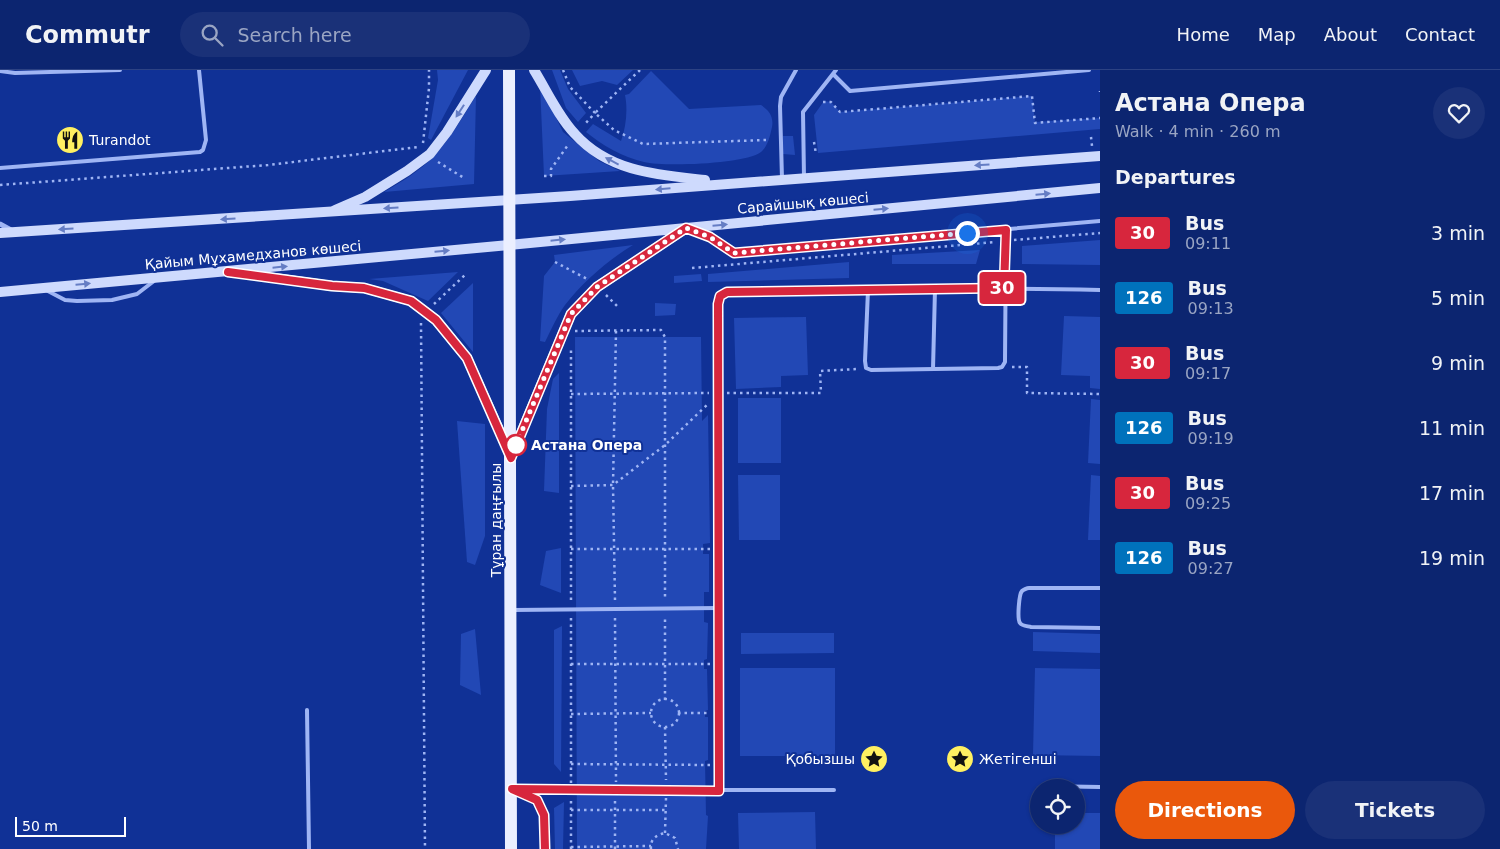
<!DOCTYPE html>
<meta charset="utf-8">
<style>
:root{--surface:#0c2570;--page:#1a3178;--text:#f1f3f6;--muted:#9aa5c3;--line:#2c4283;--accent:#ea580c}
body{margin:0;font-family:"DejaVu Sans",sans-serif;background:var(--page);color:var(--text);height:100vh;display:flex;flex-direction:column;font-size:19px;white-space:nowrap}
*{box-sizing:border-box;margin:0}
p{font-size:16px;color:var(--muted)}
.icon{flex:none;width:28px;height:28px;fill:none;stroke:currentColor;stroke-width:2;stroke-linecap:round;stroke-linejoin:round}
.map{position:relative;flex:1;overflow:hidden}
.panel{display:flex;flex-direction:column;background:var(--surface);width:400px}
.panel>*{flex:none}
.badge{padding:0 10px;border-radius:4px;font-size:18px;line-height:32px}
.fabs{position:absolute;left:1030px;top:709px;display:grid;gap:10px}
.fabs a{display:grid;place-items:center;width:55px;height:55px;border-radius:50%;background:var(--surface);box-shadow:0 1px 4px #0004,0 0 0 1px var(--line);font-size:25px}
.scale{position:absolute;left:15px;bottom:12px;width:111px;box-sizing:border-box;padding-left:5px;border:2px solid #fff;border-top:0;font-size:14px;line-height:18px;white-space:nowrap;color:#fff;-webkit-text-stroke:4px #103196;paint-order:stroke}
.you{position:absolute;width:25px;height:25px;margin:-12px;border:4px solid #fff;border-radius:50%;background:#1a73e8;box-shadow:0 0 0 8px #1a73e833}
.map>.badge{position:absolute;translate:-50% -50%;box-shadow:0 0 0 2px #fff}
h2{padding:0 15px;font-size:19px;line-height:45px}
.round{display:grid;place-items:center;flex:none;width:52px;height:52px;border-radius:26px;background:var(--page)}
.headline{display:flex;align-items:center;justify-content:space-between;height:85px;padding:0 15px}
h1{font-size:24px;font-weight:600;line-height:38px}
.primary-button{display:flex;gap:10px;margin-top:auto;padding:10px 15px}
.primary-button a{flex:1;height:58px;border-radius:30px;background:var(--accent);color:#fff;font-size:20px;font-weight:600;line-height:58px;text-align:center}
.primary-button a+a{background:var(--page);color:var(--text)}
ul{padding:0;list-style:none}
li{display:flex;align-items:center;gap:15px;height:65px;padding:0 15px}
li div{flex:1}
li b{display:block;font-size:19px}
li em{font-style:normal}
li .badge{min-width:55px;font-weight:700;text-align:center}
header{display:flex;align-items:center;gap:30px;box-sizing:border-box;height:70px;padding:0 25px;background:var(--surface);border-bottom:1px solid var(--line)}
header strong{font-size:24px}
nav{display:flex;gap:28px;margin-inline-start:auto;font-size:18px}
.search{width:350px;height:45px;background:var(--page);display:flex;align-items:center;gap:12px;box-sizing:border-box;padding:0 18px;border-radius:28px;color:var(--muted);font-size:19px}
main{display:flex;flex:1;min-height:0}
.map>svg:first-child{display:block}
.green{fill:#2248b5}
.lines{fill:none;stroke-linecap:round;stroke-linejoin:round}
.path{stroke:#9fb5f4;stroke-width:2.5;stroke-dasharray:2.5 4;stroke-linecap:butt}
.service{stroke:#9fb5f4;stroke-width:4}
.minor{stroke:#9fb5f4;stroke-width:5}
.secondary{stroke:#cedafd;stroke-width:10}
.primary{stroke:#ebefff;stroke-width:12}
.oneway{fill:#657dc4}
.line-casing{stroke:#fff;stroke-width:11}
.line{stroke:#d7263d;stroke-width:8}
.walk{stroke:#fff;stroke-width:5;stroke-dasharray:0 9}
.stop-dot{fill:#fff;stroke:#d7263d;stroke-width:2.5}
.labels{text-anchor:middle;stroke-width:4;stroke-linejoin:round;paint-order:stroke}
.poi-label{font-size:14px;fill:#fff;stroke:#103196;text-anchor:start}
.street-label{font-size:14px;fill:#fff;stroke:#103196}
.stop-label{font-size:14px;font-weight:bold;fill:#fff;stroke:#103196;text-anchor:start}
</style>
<header>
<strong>Commutr</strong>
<div class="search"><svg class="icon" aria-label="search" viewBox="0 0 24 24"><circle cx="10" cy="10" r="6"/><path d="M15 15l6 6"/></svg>Search here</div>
<nav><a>Home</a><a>Map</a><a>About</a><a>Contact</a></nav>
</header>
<main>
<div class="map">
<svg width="1100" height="779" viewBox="0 0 1100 779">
<rect width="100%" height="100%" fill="#103196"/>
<!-- green -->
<g class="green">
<polygon points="437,0 468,0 431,70 428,68 438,10"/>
<polygon points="552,0 560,0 568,19 586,43 578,52 566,38"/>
<polygon points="572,0 633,0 617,15 602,11 580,16"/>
<path d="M 651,1 L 689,39 L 761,35 C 769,40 774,47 772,57 C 770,66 768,76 761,82 C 746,94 664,97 644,92 C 622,87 602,75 586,62 L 593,54 L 621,71 C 626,57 628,40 625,25 L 629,24 Z"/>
<polygon points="540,15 563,62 599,91 620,101 544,106"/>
<path d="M 476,26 L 474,114 L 384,122 C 401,112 420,101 434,86 C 451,68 463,46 476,26 Z"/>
<polygon points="1032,26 1035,52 1100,48 1100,59 818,83 814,45 824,31 831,32 840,42"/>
<polygon points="783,66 793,66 795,85 783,84"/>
<polygon points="1100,170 1100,195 1022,194 1022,176"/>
<path d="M 633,175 C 608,190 583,212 565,235 C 557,246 551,260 545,272 L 540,271 L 544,206 L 555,192 L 554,185 Z"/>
<polygon points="980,180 976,194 892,194 892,185"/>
<polygon points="849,192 849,208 708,212 708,204"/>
<polygon points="458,202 428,231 383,211 369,209"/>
<polygon points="701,204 702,211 674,213 674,206"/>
<polygon points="473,213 473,282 441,243"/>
<polygon points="655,233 676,234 675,245 655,246"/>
<polygon points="1064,246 1100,247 1100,319 1090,318 1090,306 1061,305"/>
<polygon points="806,247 808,305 781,306 781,317 736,319 734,248"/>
<polygon points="575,267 701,267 702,351 708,345 710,473 703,474 703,484 709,484 709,522 704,522 704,552 708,553 707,589 704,590 704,599 707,599 708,640 705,641 705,647 708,647 708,690 705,691 706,745 708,746 706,779 577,779"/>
<polygon points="559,303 559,423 544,421 547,339 553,309"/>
<rect x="738" y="328" width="43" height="65"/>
<polygon points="1091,329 1100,330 1100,394 1088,393"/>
<polygon points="457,351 485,354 485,466 475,495 467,492"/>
<polygon points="738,405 780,405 780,470 739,470"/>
<polygon points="1091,405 1100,406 1100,470 1088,470"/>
<polygon points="561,478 561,523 540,515 546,481"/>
<polygon points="562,556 561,702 554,694 554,560"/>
<polygon points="475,559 481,625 460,615 461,564"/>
<polygon points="1033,562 1100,564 1100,583 1033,581"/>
<polygon points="741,563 834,563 834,583 741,584"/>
<rect x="740" y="598" width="95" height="88"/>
<polygon points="1035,598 1100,599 1100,686 1033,685"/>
<polygon points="564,732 563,779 555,779 554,738"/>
<polygon points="815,742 816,779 739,779 738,743"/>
<polygon points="1076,743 1100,743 1100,779 1055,779 1055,755 1076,755"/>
</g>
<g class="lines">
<!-- path -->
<g class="path">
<polyline points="563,0 570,17 595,43 584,55"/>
<polyline points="640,0 595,43 614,60 643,74 766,70"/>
<polyline points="1100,21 1100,22"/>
<polyline points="823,32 831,32 840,42 1032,26 1035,53 1100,48"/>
<polyline points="1091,67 1092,76"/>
<polyline points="814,72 816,84"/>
<polyline points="423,73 429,18 429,0"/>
<polyline points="438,92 464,108"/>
<polyline points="544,106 551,106 551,99 568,75"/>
<polyline points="0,115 268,95 418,77"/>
<polyline points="1014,170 1100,163"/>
<polyline points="555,192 589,210"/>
<polyline points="692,198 996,172"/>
<polyline points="606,225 618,237"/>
<polyline points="434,234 467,203"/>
<polyline points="421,253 425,779"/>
<polyline points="575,261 661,260 665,267 665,530"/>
<polyline points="1012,297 1027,297 1027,323 1100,324"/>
<polyline points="727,323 821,323 820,301 857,299"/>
<polyline points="571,324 709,323"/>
<polyline points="571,416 613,415 665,375 709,333"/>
<polyline points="571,479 710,479"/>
<polyline points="571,530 571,278"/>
<polyline points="615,530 613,415 616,261"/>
<polyline points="615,548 616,712"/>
<polyline points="571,594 710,594"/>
<circle cx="665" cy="643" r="14"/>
<polyline points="665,630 665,548"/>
<polyline points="678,643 709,643"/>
<polyline points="571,644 651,643"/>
<polyline points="665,657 666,710"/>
<polyline points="571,694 710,695"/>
<polyline points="571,713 571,548"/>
<polyline points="571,740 666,740"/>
<polyline points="665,763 666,728"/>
<polyline points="571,777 651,776"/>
<polyline points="571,779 571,728"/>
<polyline points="615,779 615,728"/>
<path d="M 651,779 C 650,769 656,765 665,763 L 675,768 L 678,779"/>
</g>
<!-- service -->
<g class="service">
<polyline points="0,1 15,3 120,0"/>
<polyline points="834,5 850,21 1089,0"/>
<polyline points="0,98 200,82 203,80 206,70 199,0"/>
<polyline points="804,108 803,42 836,0"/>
<polyline points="782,109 780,36 781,27 796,0"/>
<polyline points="693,161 710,167 734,183 1100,151"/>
<polyline points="46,220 65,230 77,231 112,230 137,224 154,211"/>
<polyline points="868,220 865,291 866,298 871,300 998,298 1002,297 1005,292 1006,160"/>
<polyline points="933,299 935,219"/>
<path d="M 1100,518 L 1029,518 C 1027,518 1023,520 1022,521 C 1019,524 1017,549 1020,553 C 1022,556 1027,556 1031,557 L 1100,558"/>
<polyline points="513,540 719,538"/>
<polyline points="307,640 309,779"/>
<polyline points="1043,716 1100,717"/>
<polyline points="514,719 571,720 834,720"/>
<polyline points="514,719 537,730 544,745 545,779"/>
<path d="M 719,721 L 718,234 L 720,226 L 727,222 C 852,220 976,217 1100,220"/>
</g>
<!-- minor -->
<polyline class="minor" points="0,154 11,160"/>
<!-- secondary -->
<g class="secondary">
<path d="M 534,0 C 547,21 558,46 575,64 C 609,102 658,105 705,110"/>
<polyline points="335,140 365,127 407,101 430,84 447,62 486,0"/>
<polyline points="0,163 570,126 1100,86"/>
<polyline points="247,204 332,216 364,218 411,231 436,250 467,288 509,382"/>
<polyline points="0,222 509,175 1100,118"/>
<polyline points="511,387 571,244 597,217 683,160"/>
</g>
<!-- primary -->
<polyline class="primary" points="509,0 511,779"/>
</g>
<!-- one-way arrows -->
<defs><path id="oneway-solid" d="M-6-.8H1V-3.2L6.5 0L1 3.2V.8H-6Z" transform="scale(1.25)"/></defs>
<g class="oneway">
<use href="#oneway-solid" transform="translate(460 41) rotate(123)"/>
<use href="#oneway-solid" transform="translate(612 91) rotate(-152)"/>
<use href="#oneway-solid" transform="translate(982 95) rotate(176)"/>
<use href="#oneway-solid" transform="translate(663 119) rotate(175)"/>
<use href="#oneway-solid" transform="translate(1043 124) rotate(-5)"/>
<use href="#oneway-solid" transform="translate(391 138) rotate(176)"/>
<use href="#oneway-solid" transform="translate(881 139) rotate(-5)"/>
<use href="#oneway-solid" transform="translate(228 149) rotate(177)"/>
<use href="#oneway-solid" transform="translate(720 155) rotate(-5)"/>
<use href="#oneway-solid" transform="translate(66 159) rotate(177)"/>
<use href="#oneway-solid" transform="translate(558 170) rotate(-6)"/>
<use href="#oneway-solid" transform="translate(442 181) rotate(-5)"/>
<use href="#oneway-solid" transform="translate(280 197) rotate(-6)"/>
<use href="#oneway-solid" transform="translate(83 214) rotate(-5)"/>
</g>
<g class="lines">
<!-- line casing -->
<g class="line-casing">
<polyline id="line" points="228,202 332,216 364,218 411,231 436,250 467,288 511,388 571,244 597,217 686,158 710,167 734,183 1006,160 1004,218 727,222 720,226 718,234 719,721 512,719 537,730 544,745 545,779"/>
</g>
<!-- line -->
<use href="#line" class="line"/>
<!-- walk -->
<polyline class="walk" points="516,375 571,244 597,217 686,158 710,167 734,183 967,163"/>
</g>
<!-- icons -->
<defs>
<g id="restaurant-disc" transform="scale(1.4375)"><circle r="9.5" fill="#fff061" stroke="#103196"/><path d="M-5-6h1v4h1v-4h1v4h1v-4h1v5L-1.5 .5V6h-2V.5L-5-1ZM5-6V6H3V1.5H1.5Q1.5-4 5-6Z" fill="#111"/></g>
<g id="sight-disc" transform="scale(1.4375)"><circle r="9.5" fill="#fff061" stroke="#103196"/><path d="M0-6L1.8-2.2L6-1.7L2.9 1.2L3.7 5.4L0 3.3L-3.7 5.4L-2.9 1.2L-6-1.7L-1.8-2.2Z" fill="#111"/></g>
</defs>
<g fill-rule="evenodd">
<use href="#restaurant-disc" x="70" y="70"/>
<use href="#sight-disc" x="874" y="689"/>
<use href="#sight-disc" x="960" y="689"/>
</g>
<!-- markers -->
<circle class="stop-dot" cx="516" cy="375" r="10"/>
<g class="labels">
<!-- poi labels -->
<g class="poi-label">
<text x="89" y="75">Turandot</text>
<text x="855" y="694" text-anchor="end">Қобызшы</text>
<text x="979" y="694">Жетігенші</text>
</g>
<!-- street labels -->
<g class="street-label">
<text transform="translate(803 133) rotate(-5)" y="5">Сарайшық көшесі</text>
<text transform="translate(253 185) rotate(-5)" y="5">Қайым Мұхамедханов көшесі</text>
<text transform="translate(496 450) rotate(-90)" y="5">Тұран даңғылы</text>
</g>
<!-- stop labels -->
<g class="stop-label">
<text x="531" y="380">Астана Опера</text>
</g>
</g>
</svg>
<div class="fabs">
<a><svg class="icon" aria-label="locate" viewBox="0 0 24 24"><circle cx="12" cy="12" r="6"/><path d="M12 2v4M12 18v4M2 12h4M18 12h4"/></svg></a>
</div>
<div class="scale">50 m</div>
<div class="you" style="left:967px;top:163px"></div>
<b class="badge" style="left:1002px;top:218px;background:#d7263d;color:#fff">30</b>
</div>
<section class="panel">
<div class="headline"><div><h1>Астана Опера</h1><p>Walk · 4 min · 260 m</p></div><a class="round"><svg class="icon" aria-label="heart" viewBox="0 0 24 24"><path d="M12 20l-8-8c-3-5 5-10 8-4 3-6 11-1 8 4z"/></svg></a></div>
<h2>Departures</h2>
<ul>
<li><span class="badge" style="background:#d7263d;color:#fff">30</span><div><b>Bus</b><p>09:11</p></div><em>3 min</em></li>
<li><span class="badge" style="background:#0072bc;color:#fff">126</span><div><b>Bus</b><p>09:13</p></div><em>5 min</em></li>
<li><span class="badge" style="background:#d7263d;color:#fff">30</span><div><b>Bus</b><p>09:17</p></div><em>9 min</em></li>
<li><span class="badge" style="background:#0072bc;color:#fff">126</span><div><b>Bus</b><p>09:19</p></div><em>11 min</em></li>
<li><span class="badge" style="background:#d7263d;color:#fff">30</span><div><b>Bus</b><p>09:25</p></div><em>17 min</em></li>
<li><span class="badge" style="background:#0072bc;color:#fff">126</span><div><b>Bus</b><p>09:27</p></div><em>19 min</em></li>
</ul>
<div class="primary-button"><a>Directions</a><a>Tickets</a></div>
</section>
</main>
